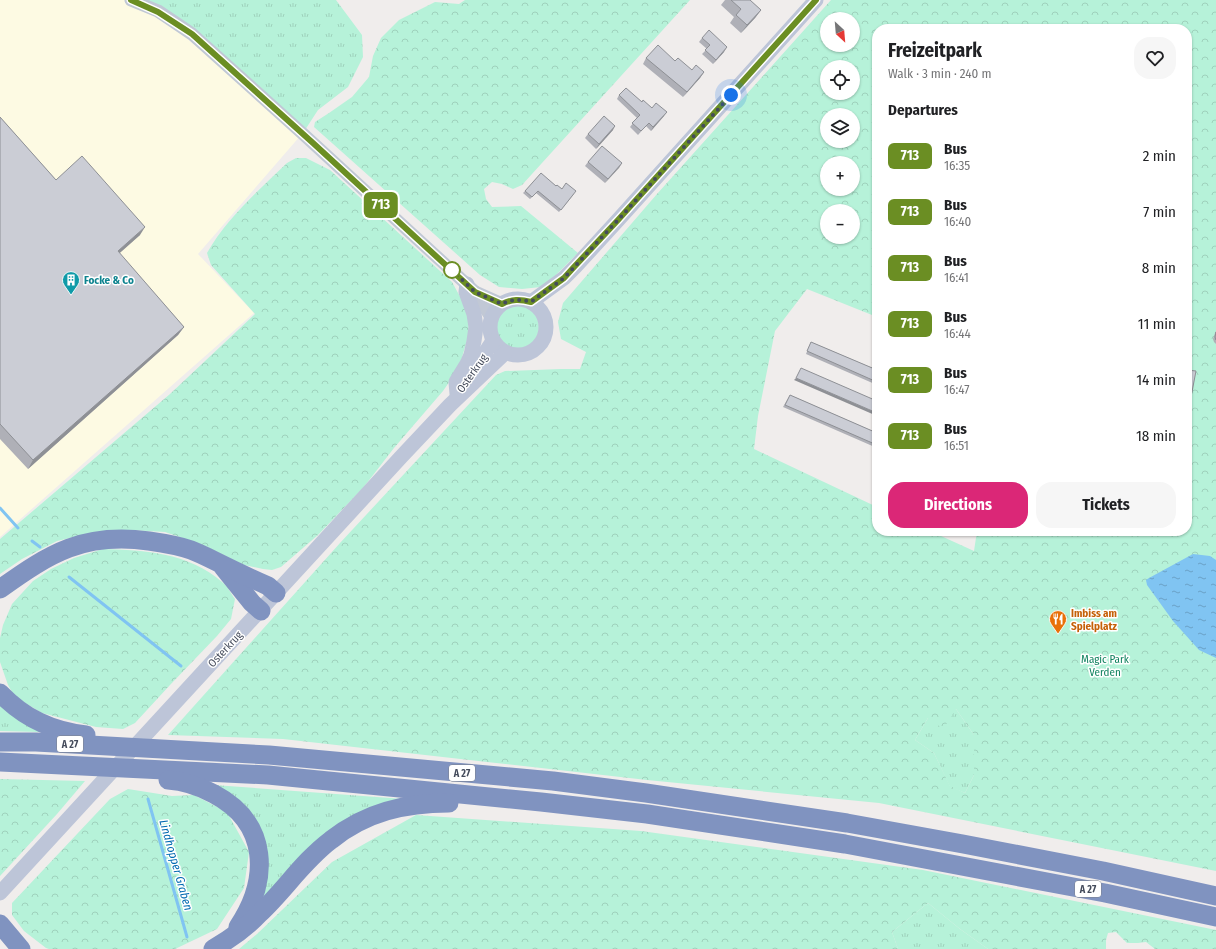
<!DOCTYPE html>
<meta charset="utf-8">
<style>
:root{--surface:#fff;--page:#f6f6f6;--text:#202124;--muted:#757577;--accent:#db2777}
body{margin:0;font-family:"Fira Sans Condensed",sans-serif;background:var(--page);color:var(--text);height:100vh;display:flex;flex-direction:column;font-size:15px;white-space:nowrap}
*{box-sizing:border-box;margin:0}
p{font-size:13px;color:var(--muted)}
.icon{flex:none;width:22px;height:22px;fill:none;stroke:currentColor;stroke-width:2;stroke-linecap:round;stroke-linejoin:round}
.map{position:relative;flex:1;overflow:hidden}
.drawer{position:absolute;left:872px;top:24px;width:320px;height:512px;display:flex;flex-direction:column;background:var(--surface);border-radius:16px;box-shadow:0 1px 3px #0004}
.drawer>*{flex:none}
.badge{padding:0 8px;border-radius:6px;font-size:14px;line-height:26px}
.needle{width:26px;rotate:154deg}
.tools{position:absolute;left:820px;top:12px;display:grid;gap:8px}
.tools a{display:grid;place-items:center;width:40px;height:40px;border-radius:50%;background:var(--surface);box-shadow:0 1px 3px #0004;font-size:20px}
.you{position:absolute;width:20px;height:20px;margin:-10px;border:3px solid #fff;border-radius:50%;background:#1a73e8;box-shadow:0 0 0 6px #1a73e833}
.map>.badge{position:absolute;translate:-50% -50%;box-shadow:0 0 0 2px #fff}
h2{padding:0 16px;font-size:15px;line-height:36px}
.round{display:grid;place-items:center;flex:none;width:42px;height:42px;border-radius:16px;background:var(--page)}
.overview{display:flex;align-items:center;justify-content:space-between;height:68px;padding:0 16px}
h1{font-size:19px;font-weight:700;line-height:30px}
.action{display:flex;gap:8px;margin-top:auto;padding:8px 16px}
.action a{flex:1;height:46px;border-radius:16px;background:var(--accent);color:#fff;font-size:16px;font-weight:700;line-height:46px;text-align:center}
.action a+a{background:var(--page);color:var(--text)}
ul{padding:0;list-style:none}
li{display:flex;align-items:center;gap:12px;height:56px;padding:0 16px}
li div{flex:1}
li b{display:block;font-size:15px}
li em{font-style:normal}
li .badge{min-width:44px;font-weight:700;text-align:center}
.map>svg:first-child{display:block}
.commercial{fill:#fdfae3}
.grass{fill:url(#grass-tufts)}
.forest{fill:url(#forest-crowns);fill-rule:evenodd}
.water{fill:url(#water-ripples)}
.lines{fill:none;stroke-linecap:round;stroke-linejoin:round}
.stream{stroke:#80c4f2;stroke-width:3}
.tertiary{stroke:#c1c8d5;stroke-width:13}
.secondary{stroke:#bdc5d8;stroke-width:15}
.motorway{stroke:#8093c0;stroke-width:19}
.wall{fill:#afb0b7}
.shaded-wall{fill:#8e9095}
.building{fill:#cbcdd5;stroke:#8e9095}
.line-casing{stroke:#fff;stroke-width:9}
.line{stroke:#6b8e23;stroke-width:6}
.walk{stroke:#444b5b;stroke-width:4;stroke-dasharray:0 7.2}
.stop-dot{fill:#fff;stroke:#6b8e23;stroke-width:2}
.labels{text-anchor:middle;stroke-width:3;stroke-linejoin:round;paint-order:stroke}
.shield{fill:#fff;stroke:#7c818c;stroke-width:1}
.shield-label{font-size:10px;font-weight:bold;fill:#444b5b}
.culture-label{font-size:11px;font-weight:bold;fill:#0d838f;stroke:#fff;text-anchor:start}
.street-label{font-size:11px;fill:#444b5b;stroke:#fff}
.food-label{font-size:11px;font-weight:bold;fill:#c56008;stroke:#fff;text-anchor:start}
.park-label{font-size:11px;fill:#0f825e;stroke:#fff}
.water-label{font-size:12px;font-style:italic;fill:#016ab1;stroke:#fff}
</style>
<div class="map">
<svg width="1216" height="949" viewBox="0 0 1216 949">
<defs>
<pattern id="grass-tufts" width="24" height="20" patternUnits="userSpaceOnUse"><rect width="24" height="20" fill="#b6f2d9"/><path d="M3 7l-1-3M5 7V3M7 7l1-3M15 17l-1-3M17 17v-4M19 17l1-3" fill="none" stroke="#9ed1bc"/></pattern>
<pattern id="forest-crowns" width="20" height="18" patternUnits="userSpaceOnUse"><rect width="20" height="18" fill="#b6f2d9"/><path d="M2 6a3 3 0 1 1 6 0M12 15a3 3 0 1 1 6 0" fill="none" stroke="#9ed1bc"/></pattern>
<pattern id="water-ripples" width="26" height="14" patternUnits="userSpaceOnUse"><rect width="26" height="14" fill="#80c4f2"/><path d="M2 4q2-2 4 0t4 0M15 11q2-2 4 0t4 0" fill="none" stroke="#6aa1c7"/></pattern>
</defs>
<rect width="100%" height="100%" fill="#f0edec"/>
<!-- commercial -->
<polygon class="commercial" points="0,0 128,0 157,13 301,135 198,254 254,313 0,537"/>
<!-- grass -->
<g class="grass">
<polygon points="134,0 336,0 362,35 363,57 348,87 318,110 305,130 193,33"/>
<circle cx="517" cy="327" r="22"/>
<polygon points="0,703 39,729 39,732 0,731"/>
<polygon points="956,709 974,735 974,775 965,793 950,787 934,753 915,740 928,718"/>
<polygon points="214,785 404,799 361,817 259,909 266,863"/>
<polygon points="928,903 960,929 988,949 898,949 892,932"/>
</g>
<!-- forest -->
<g class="forest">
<polygon points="465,0 690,0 522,185 513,189 502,184 492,182 484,189 486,199 492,207 521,206 578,253 556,275 541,287 522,289 499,287 480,275 314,127 315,122 329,113 352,97 369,77 373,56 381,38 399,20 435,2 459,4"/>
<path d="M 831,0 L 1216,0 L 1216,871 L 879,803 L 647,780 L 283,739 L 168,735 L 340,543 L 496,375 L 505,371 L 561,369 L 580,369 L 586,352 L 561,339 L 558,322 L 563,303 L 657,194 ZM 827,19 L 853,19 L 853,45 L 827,45 ZM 877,29 L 1187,29 L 1187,531 L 977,531 L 974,551 L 930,531 L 877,531 L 877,507 L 754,449 L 758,416 L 775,331 L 807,289 L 877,317 ZM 827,67 L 853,67 L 853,93 L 827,93 ZM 827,115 L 853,115 L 853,141 L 827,141 ZM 827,163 L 853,163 L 853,189 L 827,189 ZM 827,211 L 853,211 L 853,237 L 827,237 ZM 956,709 L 974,735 L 974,775 L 965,793 L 950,786 L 934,753 L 915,740 L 928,718 L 943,729 Z"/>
<path d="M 296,158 L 306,158 L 330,170 L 452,282 L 463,302 L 468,318 L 469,333 L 459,368 L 443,391 L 394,448 L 363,488 L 318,535 L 281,567 L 272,570 L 263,569 L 244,565 L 203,545 L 165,532 L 130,530 L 83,535 L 57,541 L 22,559 L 0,574 L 0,539 L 170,394 L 255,314 L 211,265 L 207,253 C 227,218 258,191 287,163 Z"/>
<path d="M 103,549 C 145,550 189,553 222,582 C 228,586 231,594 235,599 L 231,619 L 217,636 L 170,685 L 135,723 L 123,729 L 96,727 L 42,713 L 15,697 L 8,685 L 0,662 L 0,638 L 3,625 L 12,604 L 33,581 L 51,569 L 74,558 Z"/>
<polygon points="0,779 85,781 57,814 0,876"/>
<polygon points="128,789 172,796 194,795 227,812 249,852 244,888 217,929 175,949 49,949 46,948 24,931 12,915 12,903 110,799"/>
<polygon points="416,815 641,831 923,870 1216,930 1216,949 1155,949 1146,942 1138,943 1127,943 1116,932 1108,933 1106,940 1106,949 988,949 960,929 928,903 892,932 898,949 239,949 257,934 332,862"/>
</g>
<!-- water -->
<polygon class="water" points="1193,554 1210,556 1216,560 1216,658 1199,650 1173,621 1147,585 1146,580 1149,578"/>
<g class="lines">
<!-- stream -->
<g class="stream">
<polyline points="0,508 18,528"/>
<polyline points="32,541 40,547"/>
<polyline points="69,577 181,666"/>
<polyline points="148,799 187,937"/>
</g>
<!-- tertiary -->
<g class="tertiary">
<polyline points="131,0 158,11 192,34 302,133 475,292 491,317"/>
<polyline points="475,292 502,304"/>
</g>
<!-- secondary -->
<g class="secondary">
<circle cx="518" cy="327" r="28"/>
<polyline points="531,302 564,278 575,267 618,220 816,0"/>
<polyline points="467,380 493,341"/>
<polyline points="457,394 456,382 467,364 471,355 474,341 476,327 474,314 466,292 467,284"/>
<polyline points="0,893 401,457 450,405 505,353"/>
</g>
<!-- motorway -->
<g class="motorway">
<polyline points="223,567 252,603 261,611"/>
<path d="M 0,589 C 50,553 84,532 149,541 C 163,543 177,545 191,550 C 199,553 207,557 215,561 C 233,570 250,578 268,586 L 276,593"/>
<path d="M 0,693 C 24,718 51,731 86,735"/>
<polyline points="0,742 36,742 269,755 553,781 646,793 847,823 963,844 1103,871 1216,896"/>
<polyline points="0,762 268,775 541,802 647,814 845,844 1105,893 1216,917"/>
<path d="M 168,780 C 184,781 199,786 214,794 C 269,823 270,879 238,927"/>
<polyline points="0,924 21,949"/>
<path d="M 213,949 C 230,939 246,928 259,914 C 284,891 303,861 331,840 C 366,812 405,803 449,803"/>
</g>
</g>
<!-- wall -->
<g class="wall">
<polygon points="725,0 750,0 761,10 755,18 741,33 730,23 734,17 721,5"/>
<polygon points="702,38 724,52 713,64 702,54 707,49 699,42"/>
<polygon points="646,58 675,61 692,70 704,72 700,78 683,97 643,64"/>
<polygon points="619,95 642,102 664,116 651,131 646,126 638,135 630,127 637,118 617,99"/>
<polygon points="0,117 56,180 140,235 119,253 184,327 178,335 28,469 0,439"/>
<polygon points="613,130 596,149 585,138 588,134"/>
<polygon points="588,162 622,163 605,183 585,166"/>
<polygon points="556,186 574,194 559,212 536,193 530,199 523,193 525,191"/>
<polygon points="1216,331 1216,344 1214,342 1213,339 1215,333"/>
<polygon points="811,342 877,370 877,385 806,354 810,344"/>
<polygon points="790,395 877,433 877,448 783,407"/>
</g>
<!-- shaded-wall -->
<g class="shaded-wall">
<polygon points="761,10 755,18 741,33 747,25"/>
<polygon points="727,47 724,52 713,64 716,60"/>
<polygon points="704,72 700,78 683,97 687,92"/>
<polygon points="667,112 664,116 651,131 653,127"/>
<polygon points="615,126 613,130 596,149 599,144"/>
<polygon points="622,163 619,168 605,183 608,179"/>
<polygon points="145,227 140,235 112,260 118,251"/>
<polygon points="184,327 178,335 28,469 33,460"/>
<polygon points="796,378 877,413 877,416 794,380"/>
<polygon points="1187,396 1191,397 1188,401 1187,401"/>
</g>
<!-- building -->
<g class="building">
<polygon points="731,0 750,0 761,10 747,25 736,15 741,9"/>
<polygon points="709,30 727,47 716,60 705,50 710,45 702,38"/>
<polygon points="658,45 675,61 678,58 692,70 696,65 704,72 687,92 646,58"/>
<polygon points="626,88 642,102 643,100 652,108 656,103 667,112 653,127 649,123 641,131 632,123 640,115 619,95"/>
<polygon points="604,116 615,126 599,144 588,134"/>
<polygon points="0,117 56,180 82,156 145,227 118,251 184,327 33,460 0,424"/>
<polygon points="602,146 622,163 608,179 588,162"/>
<polygon points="541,173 556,186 557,185 562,189 566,183 576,191 561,210 538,191 532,197 525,191"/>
<polygon points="1216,332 1216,340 1215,337"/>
<polygon points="811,342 877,370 877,382 807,351"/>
<polygon points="801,368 877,401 877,413 796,378"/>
<polygon points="1187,370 1196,371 1191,397 1187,396"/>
<polygon points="790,395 877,433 877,445 785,405"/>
</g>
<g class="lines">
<!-- line casing -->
<g class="line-casing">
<path id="line" d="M 131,0 L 158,12 L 192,34 L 313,143 L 475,292 L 502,304 C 512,299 520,299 531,302 L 564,278 L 574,267 L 618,220 L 816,0"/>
</g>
<!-- line -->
<use href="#line" class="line"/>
<!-- walk -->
<path class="walk" d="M 452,270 L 475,292 L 502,304 C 512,299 520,299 531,302 L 564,278 L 618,220 L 731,95"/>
</g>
<!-- icons -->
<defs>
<g id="building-pin" transform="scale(0.9)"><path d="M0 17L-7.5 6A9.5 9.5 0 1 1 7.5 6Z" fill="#0f9aa8" stroke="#fff"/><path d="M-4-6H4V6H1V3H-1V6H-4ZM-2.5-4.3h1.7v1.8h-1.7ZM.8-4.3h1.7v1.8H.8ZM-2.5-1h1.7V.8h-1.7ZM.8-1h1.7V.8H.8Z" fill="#fff"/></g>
<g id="restaurant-pin" transform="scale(0.9)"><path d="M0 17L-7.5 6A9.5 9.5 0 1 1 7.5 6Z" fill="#e8710a" stroke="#fff"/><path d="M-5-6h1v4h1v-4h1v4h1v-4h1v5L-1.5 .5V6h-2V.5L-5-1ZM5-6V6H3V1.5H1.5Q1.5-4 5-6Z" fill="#fff"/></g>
</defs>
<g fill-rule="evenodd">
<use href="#building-pin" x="71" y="280"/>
<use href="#restaurant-pin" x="1058" y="619"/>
</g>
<!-- markers -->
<circle class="stop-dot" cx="452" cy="270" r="8"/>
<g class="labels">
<!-- shield labels -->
<g class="shield">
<rect x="57" y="736" width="26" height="16" rx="3"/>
<rect x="449" y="765" width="26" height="16" rx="3"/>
<rect x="1075" y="881" width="26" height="16" rx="3"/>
</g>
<g class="shield-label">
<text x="70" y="748">A 27</text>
<text x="462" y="777">A 27</text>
<text x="1088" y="893">A 27</text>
</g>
<!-- culture labels -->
<g class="culture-label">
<text x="84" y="284">Focke &amp; Co</text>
</g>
<!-- street labels -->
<g class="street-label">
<text transform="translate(472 373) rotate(-55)" y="4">Osterkrug</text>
<text transform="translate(225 649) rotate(-47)" y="4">Osterkrug</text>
</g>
<!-- food labels -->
<g class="food-label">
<text x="1071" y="617">Imbiss am<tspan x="1071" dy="13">Spielplatz</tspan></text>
</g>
<!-- park labels -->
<g class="park-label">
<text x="1105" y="663">Magic Park<tspan x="1105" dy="13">Verden</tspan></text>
</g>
<!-- water labels -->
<g class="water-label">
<text transform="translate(176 865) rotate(74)" y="4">Lindhopper Graben</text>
</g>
</g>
</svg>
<div class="tools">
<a><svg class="needle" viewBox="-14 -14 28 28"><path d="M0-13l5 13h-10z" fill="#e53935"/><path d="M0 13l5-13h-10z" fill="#757577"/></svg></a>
<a><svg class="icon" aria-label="locate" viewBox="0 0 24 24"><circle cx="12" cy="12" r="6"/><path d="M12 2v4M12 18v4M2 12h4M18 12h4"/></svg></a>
<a><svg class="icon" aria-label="layers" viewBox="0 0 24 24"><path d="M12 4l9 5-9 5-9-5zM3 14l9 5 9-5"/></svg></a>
<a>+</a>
<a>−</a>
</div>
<div class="you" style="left:731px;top:95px"></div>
<b class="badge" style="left:381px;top:205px;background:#6b8e23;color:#fff">713</b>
<section class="drawer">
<div class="overview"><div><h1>Freizeitpark</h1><p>Walk · 3 min · 240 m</p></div><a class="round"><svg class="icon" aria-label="heart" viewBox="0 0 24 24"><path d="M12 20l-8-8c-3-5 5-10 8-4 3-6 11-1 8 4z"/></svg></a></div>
<h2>Departures</h2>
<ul>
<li><span class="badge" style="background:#6b8e23;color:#fff">713</span><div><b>Bus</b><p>16:35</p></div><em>2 min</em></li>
<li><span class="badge" style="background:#6b8e23;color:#fff">713</span><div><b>Bus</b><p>16:40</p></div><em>7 min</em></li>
<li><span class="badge" style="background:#6b8e23;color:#fff">713</span><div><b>Bus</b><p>16:41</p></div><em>8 min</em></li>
<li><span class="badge" style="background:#6b8e23;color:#fff">713</span><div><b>Bus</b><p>16:44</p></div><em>11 min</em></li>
<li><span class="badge" style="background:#6b8e23;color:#fff">713</span><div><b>Bus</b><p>16:47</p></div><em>14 min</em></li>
<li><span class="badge" style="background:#6b8e23;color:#fff">713</span><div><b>Bus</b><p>16:51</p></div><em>18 min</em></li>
</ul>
<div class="action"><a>Directions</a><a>Tickets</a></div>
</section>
</div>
